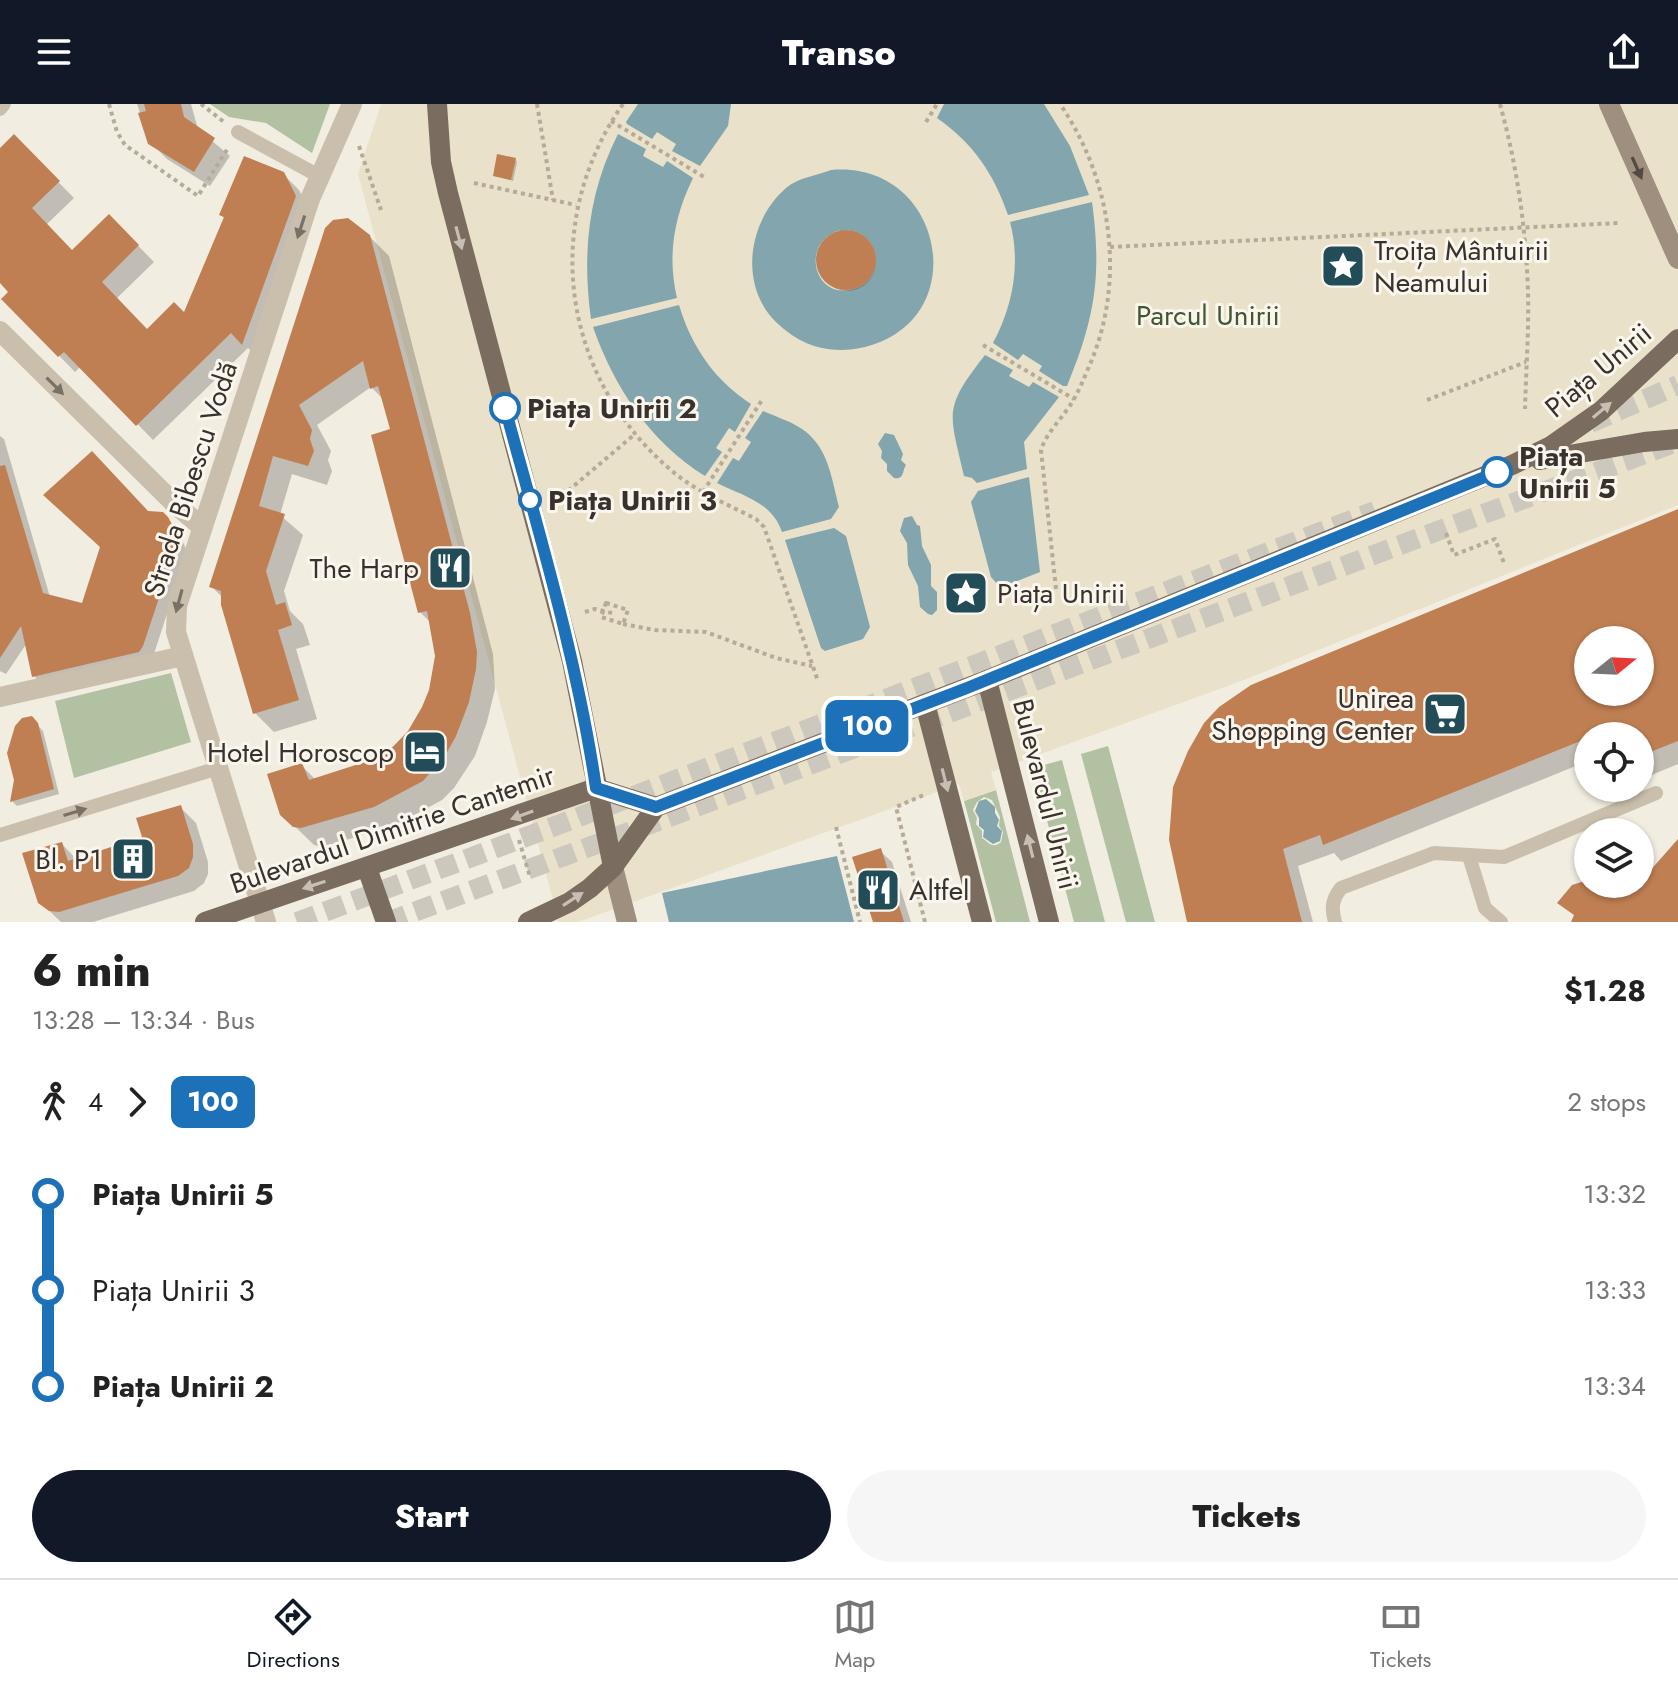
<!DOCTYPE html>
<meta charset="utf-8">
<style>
:root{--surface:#fff;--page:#f6f6f6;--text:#222;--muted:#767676;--line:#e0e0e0;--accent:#111827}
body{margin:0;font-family:Jost,sans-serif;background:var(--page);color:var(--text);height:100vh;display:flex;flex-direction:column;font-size:30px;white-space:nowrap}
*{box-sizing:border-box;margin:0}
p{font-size:26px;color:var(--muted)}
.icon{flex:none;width:44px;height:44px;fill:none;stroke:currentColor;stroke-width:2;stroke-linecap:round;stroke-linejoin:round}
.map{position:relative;height:818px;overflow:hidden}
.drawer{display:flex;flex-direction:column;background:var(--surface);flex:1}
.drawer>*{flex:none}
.badge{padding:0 16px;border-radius:12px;font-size:28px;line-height:52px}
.needle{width:52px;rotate:72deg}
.tools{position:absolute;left:1574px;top:522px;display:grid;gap:16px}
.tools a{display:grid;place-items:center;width:80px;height:80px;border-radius:50%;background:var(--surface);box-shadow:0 2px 6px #0004;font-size:40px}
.map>.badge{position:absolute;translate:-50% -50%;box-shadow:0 0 0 4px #fff}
.legs{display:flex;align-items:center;gap:12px;height:88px;padding:0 32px;font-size:26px}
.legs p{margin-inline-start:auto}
.headline{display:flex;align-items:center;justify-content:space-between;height:136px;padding:0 32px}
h1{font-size:44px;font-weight:800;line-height:60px}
.primary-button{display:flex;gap:16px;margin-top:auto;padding:16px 32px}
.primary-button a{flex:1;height:92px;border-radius:48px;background:var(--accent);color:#fff;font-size:32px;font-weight:800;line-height:92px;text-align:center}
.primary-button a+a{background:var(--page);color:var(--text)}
ul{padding:0 32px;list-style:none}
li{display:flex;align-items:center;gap:28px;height:96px;font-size:30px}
li i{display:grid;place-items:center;width:12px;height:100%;margin:0 10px;background:currentColor}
li i::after{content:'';width:20px;height:20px;margin:-10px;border:6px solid;border-radius:50%;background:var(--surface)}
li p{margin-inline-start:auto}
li:first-child i{background:linear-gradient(#0000 50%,currentColor 0)}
li:last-child i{background:linear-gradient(currentColor 50%,#0000 0)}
header{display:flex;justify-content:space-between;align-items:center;height:104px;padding:0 32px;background:var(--accent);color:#fff;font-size:36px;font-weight:800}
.menu{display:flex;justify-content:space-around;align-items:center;height:112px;border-top:2px solid var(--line);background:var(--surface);font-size:22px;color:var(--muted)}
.menu a{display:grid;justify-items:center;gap:4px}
.menu .active{color:var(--accent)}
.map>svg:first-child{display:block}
.green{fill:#b1c1a2;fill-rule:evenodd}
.plaza{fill:#e9e1c9}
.water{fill:#82a5ae;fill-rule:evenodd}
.shadow{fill:#0003;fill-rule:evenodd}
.building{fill:#bf7f52;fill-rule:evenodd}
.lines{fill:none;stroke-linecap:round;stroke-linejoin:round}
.primary-tunnel{stroke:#cdc8bd;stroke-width:20;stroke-dasharray:20 10;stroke-linecap:butt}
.path{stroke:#b6aa98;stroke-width:4;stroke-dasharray:4 4;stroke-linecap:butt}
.service{stroke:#cabfad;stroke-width:14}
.minor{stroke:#cabfad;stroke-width:20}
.tertiary{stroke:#cabfad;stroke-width:20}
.secondary{stroke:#9e8f7f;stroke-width:20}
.primary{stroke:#7a6c5e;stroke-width:20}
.oneway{fill:#524941}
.oneway2{fill:#7a7166}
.oneway3{fill:#c7bfb4}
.line-1-casing{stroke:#fff;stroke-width:18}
.line-1{stroke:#1d71b8;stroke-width:12}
.stop-1-dot{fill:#fff;stroke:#1d71b8;stroke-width:4}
.labels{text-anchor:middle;stroke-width:6;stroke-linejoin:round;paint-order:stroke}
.poi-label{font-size:28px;fill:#39322c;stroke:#faf6ee;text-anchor:end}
.park-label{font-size:28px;fill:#425630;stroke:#faf6ee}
.street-label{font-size:28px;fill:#39322c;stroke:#faf6ee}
.stop-label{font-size:28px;font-weight:bold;fill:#39322c;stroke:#faf6ee;text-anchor:start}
</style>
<header><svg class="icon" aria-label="menu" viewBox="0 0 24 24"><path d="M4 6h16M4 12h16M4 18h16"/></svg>Transo<svg class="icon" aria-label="share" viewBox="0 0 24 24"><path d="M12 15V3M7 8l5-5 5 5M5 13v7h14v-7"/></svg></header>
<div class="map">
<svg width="1678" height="818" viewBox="0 0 1678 818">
<rect width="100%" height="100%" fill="#f2ede1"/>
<!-- green -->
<g class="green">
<polygon points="210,0 330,0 312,49 266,19 229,13"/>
<polygon points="171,569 191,638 74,674 55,597"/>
<polygon points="1108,642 1155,818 1126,818 1081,650"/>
<polygon points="1062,656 1105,818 1074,818 1033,664"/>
<path d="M 996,686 L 1030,818 L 996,818 L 964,697 ZM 984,693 L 992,696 L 1000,713 L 999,722 L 1003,728 L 1001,738 C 992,746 988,737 982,734 L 982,727 L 976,720 L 977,714 L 973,706 L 977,698 Z"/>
</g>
<!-- plaza -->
<polygon class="plaza" points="381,0 1678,0 1678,401 1244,576 991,668 996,686 964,697 959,680 578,818 559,818 358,70"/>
<!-- water -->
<g class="water">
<polygon points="638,0 731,0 728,22 700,62 672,47 676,40 657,28 652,35 627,20 626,18"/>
<path d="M 944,0 L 1044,0 L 1070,42 L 1089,91 L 1008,111 C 994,70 973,39 937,14 Z"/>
<path d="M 618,30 L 646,45 L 643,52 L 663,63 L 667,57 L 693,74 C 674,113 667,151 677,194 L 591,215 C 582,150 588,89 618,30 Z"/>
<path d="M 831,66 C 944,56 975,216 865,243 C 831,251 802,243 777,219 C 738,182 748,117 786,84 C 799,73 816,72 831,66 ZM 841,126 C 783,157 846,216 873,164 C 876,141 862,130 841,126 C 882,123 889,179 850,186 C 813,193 800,137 841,126 Z"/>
<path d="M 1092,98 C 1102,172 1095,214 1067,282 L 1063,282 L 1039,267 L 1042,262 L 1023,250 L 1018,256 L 993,239 C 1013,202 1021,159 1010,118 Z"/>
<path d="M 679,201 C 691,242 715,277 751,300 L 735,328 L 729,324 L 716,344 L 722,348 L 705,372 C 650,338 614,283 593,223 Z"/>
<path d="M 985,251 L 1013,266 L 1009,272 L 1029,283 L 1033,278 L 1059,293 L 1024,338 L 1027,365 L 977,379 L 972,374 L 964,372 C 949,307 943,305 985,251 Z"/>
<path d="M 763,307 C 774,312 787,316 797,322 C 828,339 831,372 839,403 L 831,415 L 782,428 C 772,398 743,392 717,379 L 733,354 L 739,357 L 751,338 L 745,334 Z"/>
<path d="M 885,329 L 894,331 L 903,350 L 901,356 L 906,361 C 902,366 905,376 894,374 L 887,367 L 887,360 L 881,354 L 882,347 L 878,340 Z"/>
<polygon points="1029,373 1040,468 1007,481 999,482 991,473 971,398 978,387"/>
<polygon points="912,412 917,421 920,422 922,442 931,461 931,482 937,488 937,506 932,511 928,510 920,503 918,482 908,461 907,439 900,427 904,414"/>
<polygon points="834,424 846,432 870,523 863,535 825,547 821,544 785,436"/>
<polygon points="986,695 995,703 995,709 999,716 997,722 1002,727 1000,737 993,740 983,733 984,726 979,722 979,714 975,707 979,697"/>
<polygon points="837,752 854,818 669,818 662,789"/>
</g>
<!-- shadow -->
<g class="shadow">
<polygon points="137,0 191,0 198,25 230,52 210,82 167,55 150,38"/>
<polygon points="14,33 74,94 46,121 72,148 109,112 154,158 116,195 148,227 185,212 225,115 221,111 283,70 299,86 311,109 259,255 248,244 153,336 81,262 75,268 4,195 11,188 0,177 0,46"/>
<polygon points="515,55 517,58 513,77 495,72"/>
<circle cx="847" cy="158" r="29"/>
<polygon points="369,132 389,152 493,550 495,585 487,618 475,652 454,684 442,696 394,722 322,743 314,741 281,709 302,662 316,676 380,654 409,628 431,587 437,552 432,520 420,508 392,327 383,295 371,283 317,321 331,347 328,356 332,367 327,381 292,370 280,411 303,431 284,487 290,507 303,520 310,541 296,545 317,615 274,628 255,609 223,494 211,482"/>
<polygon points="0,332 4,335 50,493 83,502 148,409 162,410 178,425 187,448 153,553 44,582 34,572 27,539 6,570 0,567"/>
<path d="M 1678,407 L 1678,660 L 1642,675 L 1640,632 L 1588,632 L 1588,657 L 1341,757 L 1334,749 L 1298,762 L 1313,818 L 1190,818 ZM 1588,536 L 1640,536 L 1640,588 L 1588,588 Z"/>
<polygon points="31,614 43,627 59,690 17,702 12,697"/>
<polygon points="180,703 196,719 208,758 208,770 204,779 194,787 93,818 61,818 40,798 62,740 77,756 145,734"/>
<polygon points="880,747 892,758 911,818 875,818"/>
</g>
<!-- building -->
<g class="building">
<polygon points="144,0 181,0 184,13 215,34 194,68 148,40 138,9 146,7"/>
<polygon points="14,30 60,77 32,104 72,146 109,110 139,141 102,178 147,225 174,198 184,208 224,113 219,111 244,52 284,68 296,92 242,241 231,229 136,322 64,248 58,253 1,195 8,188 0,179 0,44"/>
<polygon points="497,50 516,54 511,76 493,72"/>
<polygon points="348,114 370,131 470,509 477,548 476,565 469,598 456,632 446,650 423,677 374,703 301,724 293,723 280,711 267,670 302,659 309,676 365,658 390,646 408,627 422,603 429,586 435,552 427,507 418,509 371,331 390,325 378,282 370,285 363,257 299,301 312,326 310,335 314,347 308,362 273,352 259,402 285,410 266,467 276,501 285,498 292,521 278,526 299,596 253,610 221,501 221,487 209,483 325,124 333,116"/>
<circle cx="846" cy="156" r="30"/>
<polygon points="92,347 148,407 163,408 168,413 177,430 178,437 143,542 139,548 32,573 21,522 0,554 0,362 5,361 43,489 82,499 100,443 43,391"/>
<path d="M 1678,405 L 1678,637 L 1640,652 L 1640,632 L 1612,632 L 1610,626 L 1588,632 L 1588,634 L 1323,741 L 1320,731 L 1283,745 L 1302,818 L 1187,818 L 1169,736 L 1173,683 L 1188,647 L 1204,619 L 1219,603 L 1251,581 ZM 1588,536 L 1640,536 L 1640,588 L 1588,588 Z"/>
<polygon points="32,612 38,619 54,685 10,698 14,676 7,649 15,622 22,614"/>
<polygon points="181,701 193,740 193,753 189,764 178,772 59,808 49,807 38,799 22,749 62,738 68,757 142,733 136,714"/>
<polygon points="1678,735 1678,818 1571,818 1574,811 1557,799 1572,781 1588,776 1588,780 1640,780 1640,768 1648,769"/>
<polygon points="881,744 904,818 873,818 852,753"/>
</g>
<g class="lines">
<!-- primary-tunnel -->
<g class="primary-tunnel">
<polyline points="1590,319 1678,281"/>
<polyline points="297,818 558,721 1375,407"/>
<polyline points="387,818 1677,338"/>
</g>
<!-- path -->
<g class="path">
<polyline points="109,0 117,28 125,41 198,92 228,44"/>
<polyline points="201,0 224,18"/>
<polyline points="537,0 553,96"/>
<path d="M 623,0 C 540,119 561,273 672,367 C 697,388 727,400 756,415 L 764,423 L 818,577"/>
<path d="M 1500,0 C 1517,62 1526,124 1528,188 C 1529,227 1526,266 1525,305"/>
<polyline points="611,17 704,73"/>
<polyline points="926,18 937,0"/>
<polyline points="359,42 381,106"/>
<polyline points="474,79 576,101"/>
<polyline points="1110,143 1619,119"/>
<polyline points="983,241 1074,295"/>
<polyline points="1427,296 1526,258"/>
<polyline points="703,388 762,296"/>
<polyline points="556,397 635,330"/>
<polyline points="1446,429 1454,451 1495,435 1504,459"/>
<path d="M 1056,485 L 1041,346 C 1047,327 1064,313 1074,295 C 1079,286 1083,277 1087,267 C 1127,181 1113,77 1060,0"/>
<polygon points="606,499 628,506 623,520 601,513"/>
<polyline points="585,508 595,505 616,510"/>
<polyline points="623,520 655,526 706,528 776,554 812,562"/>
<polyline points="836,723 860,818"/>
<polyline points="519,736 530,773"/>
<polyline points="925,818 896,703 926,690"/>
</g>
<!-- service -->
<g class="service">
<polyline points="0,5 4,0"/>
<polyline points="238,28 319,72"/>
<polyline points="0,731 218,664"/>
<polyline points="1469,752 1485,804 1501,818"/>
<path d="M 1335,818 C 1331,803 1332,796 1341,784 L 1434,749 L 1504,753 L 1656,689"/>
</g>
<!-- minor -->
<polyline class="minor" points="0,227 176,401 201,422"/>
<!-- tertiary -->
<g class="tertiary">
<polyline points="0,593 183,552"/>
<polyline points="266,818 176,528 177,502 310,95 352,0"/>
</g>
<!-- secondary -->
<g class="secondary">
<polyline points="1609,0 1678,155"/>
<polyline points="613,763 627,818"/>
</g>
<!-- primary -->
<g class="primary">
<polyline points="437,0 441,58 448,89 572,557 613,763"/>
<polyline points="1540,356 1644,338 1678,335"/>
<polyline points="987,576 1049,818"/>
<polyline points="925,600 982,818"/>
<polyline points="596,684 656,703"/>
<polyline points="367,764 386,818"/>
<polyline points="205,818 596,684"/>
<polyline points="528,818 570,798 590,784 613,763 656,703 987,576 1512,361 1551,342 1601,307 1678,235"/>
</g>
</g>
<!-- one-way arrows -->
<defs><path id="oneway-solid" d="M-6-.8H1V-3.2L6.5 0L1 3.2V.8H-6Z" transform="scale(2)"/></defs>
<use class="oneway" href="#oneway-solid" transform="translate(1637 64) rotate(66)"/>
<g class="oneway2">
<use href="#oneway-solid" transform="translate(301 123) rotate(108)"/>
<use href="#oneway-solid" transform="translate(55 282) rotate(45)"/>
<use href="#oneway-solid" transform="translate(179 497) rotate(105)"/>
<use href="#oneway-solid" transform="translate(75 708) rotate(-17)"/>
</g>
<g class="oneway3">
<use href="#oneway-solid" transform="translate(459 134) rotate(75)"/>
<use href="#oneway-solid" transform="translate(1602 306) rotate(-40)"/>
<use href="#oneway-solid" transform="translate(945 676) rotate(76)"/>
<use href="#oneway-solid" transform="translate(522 711) rotate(160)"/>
<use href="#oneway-solid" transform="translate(1030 742) rotate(-104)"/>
<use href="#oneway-solid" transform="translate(314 781) rotate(162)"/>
<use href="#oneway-solid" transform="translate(573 795) rotate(-33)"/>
</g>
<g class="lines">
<!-- line-1 casing -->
<g class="line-1-casing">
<path id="line-1" d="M 505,304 C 539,429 577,555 596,684 L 656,703 L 967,584 L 1497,368"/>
</g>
<!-- line-1 -->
<use href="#line-1" class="line-1"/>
</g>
<!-- icons -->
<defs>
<g id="sight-square" transform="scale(2.3)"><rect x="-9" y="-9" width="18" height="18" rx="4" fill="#234c59" stroke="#faf6ee"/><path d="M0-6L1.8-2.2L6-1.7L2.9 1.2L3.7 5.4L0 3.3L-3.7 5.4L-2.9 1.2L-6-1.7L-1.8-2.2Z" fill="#fff"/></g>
<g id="restaurant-square" transform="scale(2.3)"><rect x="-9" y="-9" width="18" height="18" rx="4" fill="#234c59" stroke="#faf6ee"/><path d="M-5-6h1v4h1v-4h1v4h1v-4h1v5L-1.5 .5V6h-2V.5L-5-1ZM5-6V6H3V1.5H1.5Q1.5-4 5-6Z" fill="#fff"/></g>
<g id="supermarket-square" transform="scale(2.3)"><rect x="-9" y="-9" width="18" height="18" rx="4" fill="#234c59" stroke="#faf6ee"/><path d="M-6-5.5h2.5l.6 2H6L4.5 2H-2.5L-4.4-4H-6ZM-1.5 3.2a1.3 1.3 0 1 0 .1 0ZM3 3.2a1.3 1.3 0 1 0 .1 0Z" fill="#fff"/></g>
<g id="hotel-square" transform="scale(2.3)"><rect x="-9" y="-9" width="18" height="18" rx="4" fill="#234c59" stroke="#faf6ee"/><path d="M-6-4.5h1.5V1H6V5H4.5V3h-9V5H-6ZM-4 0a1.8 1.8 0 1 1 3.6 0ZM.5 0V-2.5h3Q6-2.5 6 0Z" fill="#fff"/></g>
<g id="building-square" transform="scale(2.3)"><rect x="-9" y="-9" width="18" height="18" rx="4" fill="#234c59" stroke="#faf6ee"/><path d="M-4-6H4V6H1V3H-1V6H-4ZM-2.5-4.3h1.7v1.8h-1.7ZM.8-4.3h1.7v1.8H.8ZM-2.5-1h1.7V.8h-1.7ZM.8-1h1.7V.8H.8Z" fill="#fff"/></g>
</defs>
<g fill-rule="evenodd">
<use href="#sight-square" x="1343" y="162"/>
<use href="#restaurant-square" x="450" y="464"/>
<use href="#sight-square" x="966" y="489"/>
<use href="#supermarket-square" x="1445" y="610"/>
<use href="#hotel-square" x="425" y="648"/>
<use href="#building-square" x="133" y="755"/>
<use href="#restaurant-square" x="878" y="786"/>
</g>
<!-- markers -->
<g class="stop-1-dot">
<circle cx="505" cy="304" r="14"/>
<circle cx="1497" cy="368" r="14"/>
<circle cx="530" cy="396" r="10"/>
</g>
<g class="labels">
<!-- poi labels -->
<g class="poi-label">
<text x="1374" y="156" text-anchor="start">Troița Mântuirii<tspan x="1374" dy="32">Neamului</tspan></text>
<text x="419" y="474">The Harp</text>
<text x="997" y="499" text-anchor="start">Piața Unirii</text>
<text x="1414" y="604">Unirea<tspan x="1414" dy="32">Shopping Center</tspan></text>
<text x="394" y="658">Hotel Horoscop</text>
<text x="102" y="765">Bl. P1</text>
<text x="909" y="796" text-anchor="start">Altfel</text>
</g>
<!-- park labels -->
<g class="park-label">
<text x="1208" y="221">Parcul Unirii</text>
</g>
<!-- street labels -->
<g class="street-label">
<text transform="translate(1598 266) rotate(-40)" y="10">Piața Unirii</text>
<text transform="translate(190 375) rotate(-72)" y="10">Strada Bibescu Vodă</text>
<text transform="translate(1046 690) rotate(76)" y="10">Bulevardul Unirii</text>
<text transform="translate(392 725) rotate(-19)" y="10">Bulevardul Dimitrie Cantemir</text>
</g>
<!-- stop labels -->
<g class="stop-label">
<text x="527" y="314">Piața Unirii 2</text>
<text x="1519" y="362">Piața<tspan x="1519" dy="32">Unirii 5</tspan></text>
<text x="548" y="406">Piața Unirii 3</text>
</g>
</g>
</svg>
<div class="tools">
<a><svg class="needle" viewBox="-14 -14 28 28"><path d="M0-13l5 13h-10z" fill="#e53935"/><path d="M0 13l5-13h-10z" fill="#767676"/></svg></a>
<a><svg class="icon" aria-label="locate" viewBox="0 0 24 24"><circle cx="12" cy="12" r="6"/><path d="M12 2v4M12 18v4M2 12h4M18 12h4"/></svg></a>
<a><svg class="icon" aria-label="layers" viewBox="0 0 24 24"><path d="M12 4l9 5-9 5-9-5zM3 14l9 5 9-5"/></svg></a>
</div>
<b class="badge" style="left:867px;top:622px;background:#1d71b8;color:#fff">100</b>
</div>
<section class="drawer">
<div class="headline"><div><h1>6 min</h1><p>13:28 – 13:34 · Bus</p></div><b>$1.28</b></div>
<div class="legs"><svg class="icon" aria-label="walk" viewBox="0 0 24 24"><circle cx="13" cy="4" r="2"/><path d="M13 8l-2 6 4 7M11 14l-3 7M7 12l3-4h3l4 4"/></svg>4<svg class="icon" aria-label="forward" viewBox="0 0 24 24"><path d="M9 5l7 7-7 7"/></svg><b class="badge" style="background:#1d71b8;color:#fff">100</b><p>2 stops</p></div>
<ul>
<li><i style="color:#1d71b8"></i><b>Piața Unirii 5</b><p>13:32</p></li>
<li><i style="color:#1d71b8"></i><span>Piața Unirii 3</span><p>13:33</p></li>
<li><i style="color:#1d71b8"></i><b>Piața Unirii 2</b><p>13:34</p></li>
</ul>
<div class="primary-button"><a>Start</a><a>Tickets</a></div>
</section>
<nav class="menu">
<a class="active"><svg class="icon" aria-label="directions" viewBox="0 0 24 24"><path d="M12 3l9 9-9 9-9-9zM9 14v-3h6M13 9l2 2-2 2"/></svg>Directions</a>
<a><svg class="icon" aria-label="map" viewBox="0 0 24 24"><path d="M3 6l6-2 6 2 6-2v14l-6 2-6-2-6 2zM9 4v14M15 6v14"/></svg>Map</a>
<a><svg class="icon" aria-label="tickets" viewBox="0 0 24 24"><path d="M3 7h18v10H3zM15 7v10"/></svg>Tickets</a>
</nav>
